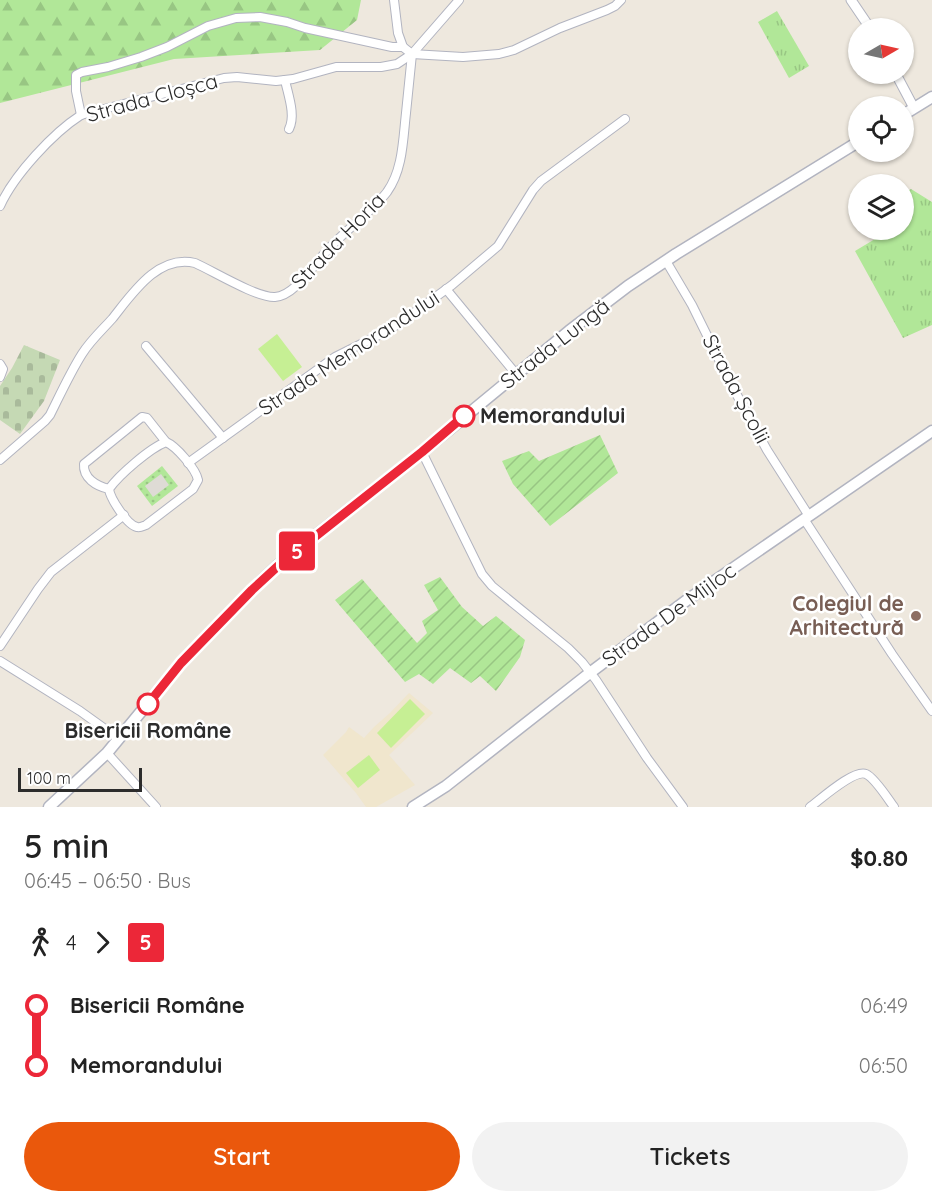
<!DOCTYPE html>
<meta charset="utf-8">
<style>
:root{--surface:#fff;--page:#f2f2f2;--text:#222;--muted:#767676;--accent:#ea580c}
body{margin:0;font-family:Quicksand,sans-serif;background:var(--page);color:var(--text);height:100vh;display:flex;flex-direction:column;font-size:22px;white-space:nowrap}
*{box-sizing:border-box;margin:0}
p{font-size:20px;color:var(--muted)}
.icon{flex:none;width:33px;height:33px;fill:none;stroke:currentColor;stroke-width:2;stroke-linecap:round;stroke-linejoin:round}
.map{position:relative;height:807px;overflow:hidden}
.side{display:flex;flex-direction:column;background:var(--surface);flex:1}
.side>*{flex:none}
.badge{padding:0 12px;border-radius:4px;font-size:21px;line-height:39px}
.needle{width:39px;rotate:81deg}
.tools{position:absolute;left:848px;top:18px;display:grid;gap:12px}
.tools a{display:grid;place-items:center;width:66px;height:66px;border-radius:50%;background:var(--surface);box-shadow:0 2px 4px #0004;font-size:30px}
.scale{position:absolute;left:18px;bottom:15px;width:124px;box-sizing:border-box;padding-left:6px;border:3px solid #2c2c2c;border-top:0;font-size:16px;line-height:21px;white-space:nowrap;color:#2c2c2c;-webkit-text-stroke:4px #fff;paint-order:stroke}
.map>.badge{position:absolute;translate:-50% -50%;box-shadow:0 0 0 3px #fff}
.legs{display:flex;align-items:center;gap:9px;height:66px;padding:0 24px;font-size:20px}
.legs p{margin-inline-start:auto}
.summary{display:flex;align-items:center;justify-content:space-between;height:102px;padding:0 24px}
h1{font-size:33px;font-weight:600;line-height:45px}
.button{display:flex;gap:12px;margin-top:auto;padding:12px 24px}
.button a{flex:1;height:69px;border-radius:36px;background:var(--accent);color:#fff;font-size:24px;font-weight:600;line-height:69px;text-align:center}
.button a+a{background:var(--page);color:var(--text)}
ul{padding:0 24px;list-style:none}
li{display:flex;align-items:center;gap:21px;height:60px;font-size:22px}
li i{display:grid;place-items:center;width:9px;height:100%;margin:0 8px;background:currentColor}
li i::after{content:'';width:15px;height:15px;margin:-8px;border:4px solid;border-radius:50%;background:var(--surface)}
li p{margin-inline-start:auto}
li:first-child i{background:linear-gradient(#0000 50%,currentColor 0)}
li:last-child i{background:linear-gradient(currentColor 50%,#0000 0)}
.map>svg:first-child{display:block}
.education{fill:#f0e6cd}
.grass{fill:url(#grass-tufts)}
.forest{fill:url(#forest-firs)}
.cemetery{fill:url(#cemetery-stones)}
.park{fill:url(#park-dots)}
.garden{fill:url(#garden-furrows)}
.pitch{fill:#c6ef94}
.plaza{fill:#dedbd5}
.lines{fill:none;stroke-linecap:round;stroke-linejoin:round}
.minor-casing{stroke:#b2b4c0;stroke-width:10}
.tertiary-casing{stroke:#b2b4c0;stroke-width:11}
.secondary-casing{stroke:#b2b4c0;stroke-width:13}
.minor{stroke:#fff;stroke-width:8}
.tertiary{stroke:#fff;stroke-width:9}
.secondary{stroke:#fff;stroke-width:10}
.line-1-casing{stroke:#fff;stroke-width:14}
.line-1{stroke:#ec2738;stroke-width:9}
.stop-1-dot{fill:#fff;stroke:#ec2738;stroke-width:3}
.education-dot{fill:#8d6e63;stroke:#fff;stroke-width:2}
.labels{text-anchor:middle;stroke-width:5;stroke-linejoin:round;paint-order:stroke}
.street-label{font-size:21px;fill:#2c2c2c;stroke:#fff}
.stop-label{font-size:21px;font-weight:bold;fill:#2c2c2c;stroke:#fff;text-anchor:start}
.education-label{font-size:21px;font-weight:bold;fill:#785e54;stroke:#fff;text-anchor:end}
</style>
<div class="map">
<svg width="932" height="807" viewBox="0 0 932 807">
<defs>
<pattern id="grass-tufts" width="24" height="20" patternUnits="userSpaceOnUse" patternTransform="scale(1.5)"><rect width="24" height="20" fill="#b1e798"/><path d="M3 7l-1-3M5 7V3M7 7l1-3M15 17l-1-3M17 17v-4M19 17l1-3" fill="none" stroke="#98c683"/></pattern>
<pattern id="forest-firs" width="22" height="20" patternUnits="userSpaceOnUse" patternTransform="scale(1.5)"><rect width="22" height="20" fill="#b1e798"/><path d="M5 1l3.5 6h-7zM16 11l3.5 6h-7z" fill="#98c683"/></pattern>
<pattern id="cemetery-stones" width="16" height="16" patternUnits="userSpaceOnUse" patternTransform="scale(1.5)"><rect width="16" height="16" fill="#c5d9b4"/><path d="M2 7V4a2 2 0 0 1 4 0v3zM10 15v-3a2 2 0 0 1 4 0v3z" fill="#a9ba9b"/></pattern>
<pattern id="park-dots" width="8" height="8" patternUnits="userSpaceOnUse" patternTransform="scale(1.5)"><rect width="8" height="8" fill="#b1e798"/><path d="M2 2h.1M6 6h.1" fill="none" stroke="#98c683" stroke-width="1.8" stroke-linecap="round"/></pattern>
<pattern id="garden-furrows" width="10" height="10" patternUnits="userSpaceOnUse" patternTransform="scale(1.5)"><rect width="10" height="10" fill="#b1e798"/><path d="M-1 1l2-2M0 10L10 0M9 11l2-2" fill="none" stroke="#98c683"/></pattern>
</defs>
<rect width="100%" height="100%" fill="#eee8de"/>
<!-- education -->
<polygon class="education" points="409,693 433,713 389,755 415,785 376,807 366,807 356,793 323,755 346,732 349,727 364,738 374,727 390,713"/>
<!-- grass -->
<g class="grass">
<polygon points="777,11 809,66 789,78 758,22"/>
<polygon points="911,189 932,202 932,325 903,338 855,251 890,230 903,230 903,194"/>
</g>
<!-- forest -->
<polygon class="forest" points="0,0 361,0 357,20 320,50 174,59 0,103"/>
<!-- cemetery -->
<polygon class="cemetery" points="24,345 60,360 44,401 20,434 0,420 0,386 12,368"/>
<!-- park -->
<polygon class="park" points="162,466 178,486 152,506 137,486"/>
<!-- garden -->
<g class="garden">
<polygon points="600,435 618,473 550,526 513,484 502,461 529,451 539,461"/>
<polygon points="440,577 462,607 483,626 496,616 525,640 520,657 496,691 480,676 471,683 450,668 433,684 419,674 405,682 335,600 362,579 417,643 427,633 422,621 438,610 424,585"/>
</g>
<!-- pitch -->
<g class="pitch">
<polygon points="277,334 302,367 283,381 258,349"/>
<polygon points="410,699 425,714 391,748 377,733"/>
<polygon points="369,755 380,770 358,788 346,773"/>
</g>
<!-- plaza -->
<polygon class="plaza" points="161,474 169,485 153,497 145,486"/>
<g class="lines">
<!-- minor casing -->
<g class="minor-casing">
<g id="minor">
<polyline points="394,0 398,33 403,47 412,54 463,57 499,54 514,50 560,28 607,10 615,6 621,0"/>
<path d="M 285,80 C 288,95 296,115 289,129"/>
<polyline points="81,115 76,91 76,75 82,72 108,67 141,57 167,47 208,26 236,18 260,17 287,22 305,28 392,47 403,47"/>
<path d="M 0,206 C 14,175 53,133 81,115 L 224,78 L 237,77 L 276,81 L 293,79 L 336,67 L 381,67 L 397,64 L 412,54 L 459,0"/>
<polyline points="666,261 692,305 732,386 767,450 809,516"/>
<polyline points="446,289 516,374"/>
<polyline points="146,346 223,438"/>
<polyline points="0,364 3,369 0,377"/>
<path d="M 166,442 C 176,446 196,469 198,480 L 193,489 L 146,525 C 143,526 140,528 137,527 C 127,525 110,498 109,489 C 119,475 150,448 166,442 Z"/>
<polyline points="422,452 482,574 492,586 568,648 582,662 596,680 647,758 683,807"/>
<path d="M 0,460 L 45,421 L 50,415 C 60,395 70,373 82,354 C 90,341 102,330 112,319 C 132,294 158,254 195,263 C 213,271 257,298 275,297 C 294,296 312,267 325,253 C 344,230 369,215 387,192 C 403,170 403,139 406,113 C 408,93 410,73 412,54"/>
<polyline points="188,463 335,357 385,332 400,323 452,285 498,246 533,190 541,181 625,119"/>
<path d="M 109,489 C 96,486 83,478 84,464 L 142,417 L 147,418 L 166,442"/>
<polyline points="804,519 892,654 932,711"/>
<polyline points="0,646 38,589 51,572 124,515"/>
<polyline points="0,661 80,711 119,739"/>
<polyline points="107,753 156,807"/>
<path d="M 810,807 C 821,799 854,769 866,774 C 875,778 888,799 894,807"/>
</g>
</g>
<!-- tertiary casing -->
<g class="tertiary-casing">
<g id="tertiary">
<polyline points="851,0 870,28"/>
<polyline points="896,74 914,108"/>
</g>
</g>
<!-- secondary casing -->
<g class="secondary-casing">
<g id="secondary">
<polyline points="903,115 932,97"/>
<polyline points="49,807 107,753 181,663 252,590 278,565 422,452 569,331 628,286 676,254 858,142"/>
<polyline points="413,807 446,786 591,672 687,600 932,431"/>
</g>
</g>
<!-- minor -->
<use href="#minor" class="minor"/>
<!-- tertiary -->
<use href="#tertiary" class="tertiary"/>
<!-- secondary -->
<use href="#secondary" class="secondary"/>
</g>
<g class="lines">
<!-- line-1 casing -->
<g class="line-1-casing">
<polyline id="line-1" points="148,704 181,663 252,590 278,566 422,452 464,416"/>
</g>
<!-- line-1 -->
<use href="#line-1" class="line-1"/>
</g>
<!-- markers -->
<g class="stop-1-dot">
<circle cx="464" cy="416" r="10"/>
<circle cx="148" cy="704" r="10"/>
</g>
<circle class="education-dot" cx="916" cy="616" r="6"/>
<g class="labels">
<!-- street labels -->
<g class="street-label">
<text transform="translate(152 98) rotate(-15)" y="7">Strada Cloșca</text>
<text transform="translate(338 241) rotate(-46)" y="7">Strada Horia</text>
<text transform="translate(555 344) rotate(-38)" y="7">Strada Lungă</text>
<text transform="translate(349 353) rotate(-33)" y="7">Strada Memorandului</text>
<text transform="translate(736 389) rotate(62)" y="7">Strada Școlii</text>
<text transform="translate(669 615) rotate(-36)" y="7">Strada De Mijloc</text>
</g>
<!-- stop labels -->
<g class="stop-label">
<text x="480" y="423">Memorandului</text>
<text x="148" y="738" text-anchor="middle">Bisericii Române</text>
</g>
<!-- education labels -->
<g class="education-label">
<text x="904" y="611">Colegiul de<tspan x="904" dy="24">Arhitectură</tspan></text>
</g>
</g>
</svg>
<div class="tools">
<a><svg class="needle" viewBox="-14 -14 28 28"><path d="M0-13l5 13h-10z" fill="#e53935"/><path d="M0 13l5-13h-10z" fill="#767676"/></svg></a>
<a><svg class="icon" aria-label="locate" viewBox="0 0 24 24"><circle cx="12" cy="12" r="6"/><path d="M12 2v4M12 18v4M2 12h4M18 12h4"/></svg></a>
<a><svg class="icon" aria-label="layers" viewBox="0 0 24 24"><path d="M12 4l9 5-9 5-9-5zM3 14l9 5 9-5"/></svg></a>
</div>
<div class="scale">100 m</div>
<b class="badge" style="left:297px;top:551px;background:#ec2738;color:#fff">5</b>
</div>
<section class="side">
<div class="summary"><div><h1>5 min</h1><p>06:45 – 06:50 · Bus</p></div><b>$0.80</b></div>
<div class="legs"><svg class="icon" aria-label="walk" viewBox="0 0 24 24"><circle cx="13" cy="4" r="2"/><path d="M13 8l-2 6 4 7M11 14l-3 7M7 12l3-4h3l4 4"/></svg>4<svg class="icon" aria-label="forward" viewBox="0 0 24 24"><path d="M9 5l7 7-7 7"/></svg><b class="badge" style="background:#ec2738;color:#fff">5</b></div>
<ul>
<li><i style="color:#ec2738"></i><b>Bisericii Române</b><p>06:49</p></li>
<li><i style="color:#ec2738"></i><b>Memorandului</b><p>06:50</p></li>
</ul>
<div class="button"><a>Start</a><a>Tickets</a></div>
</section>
